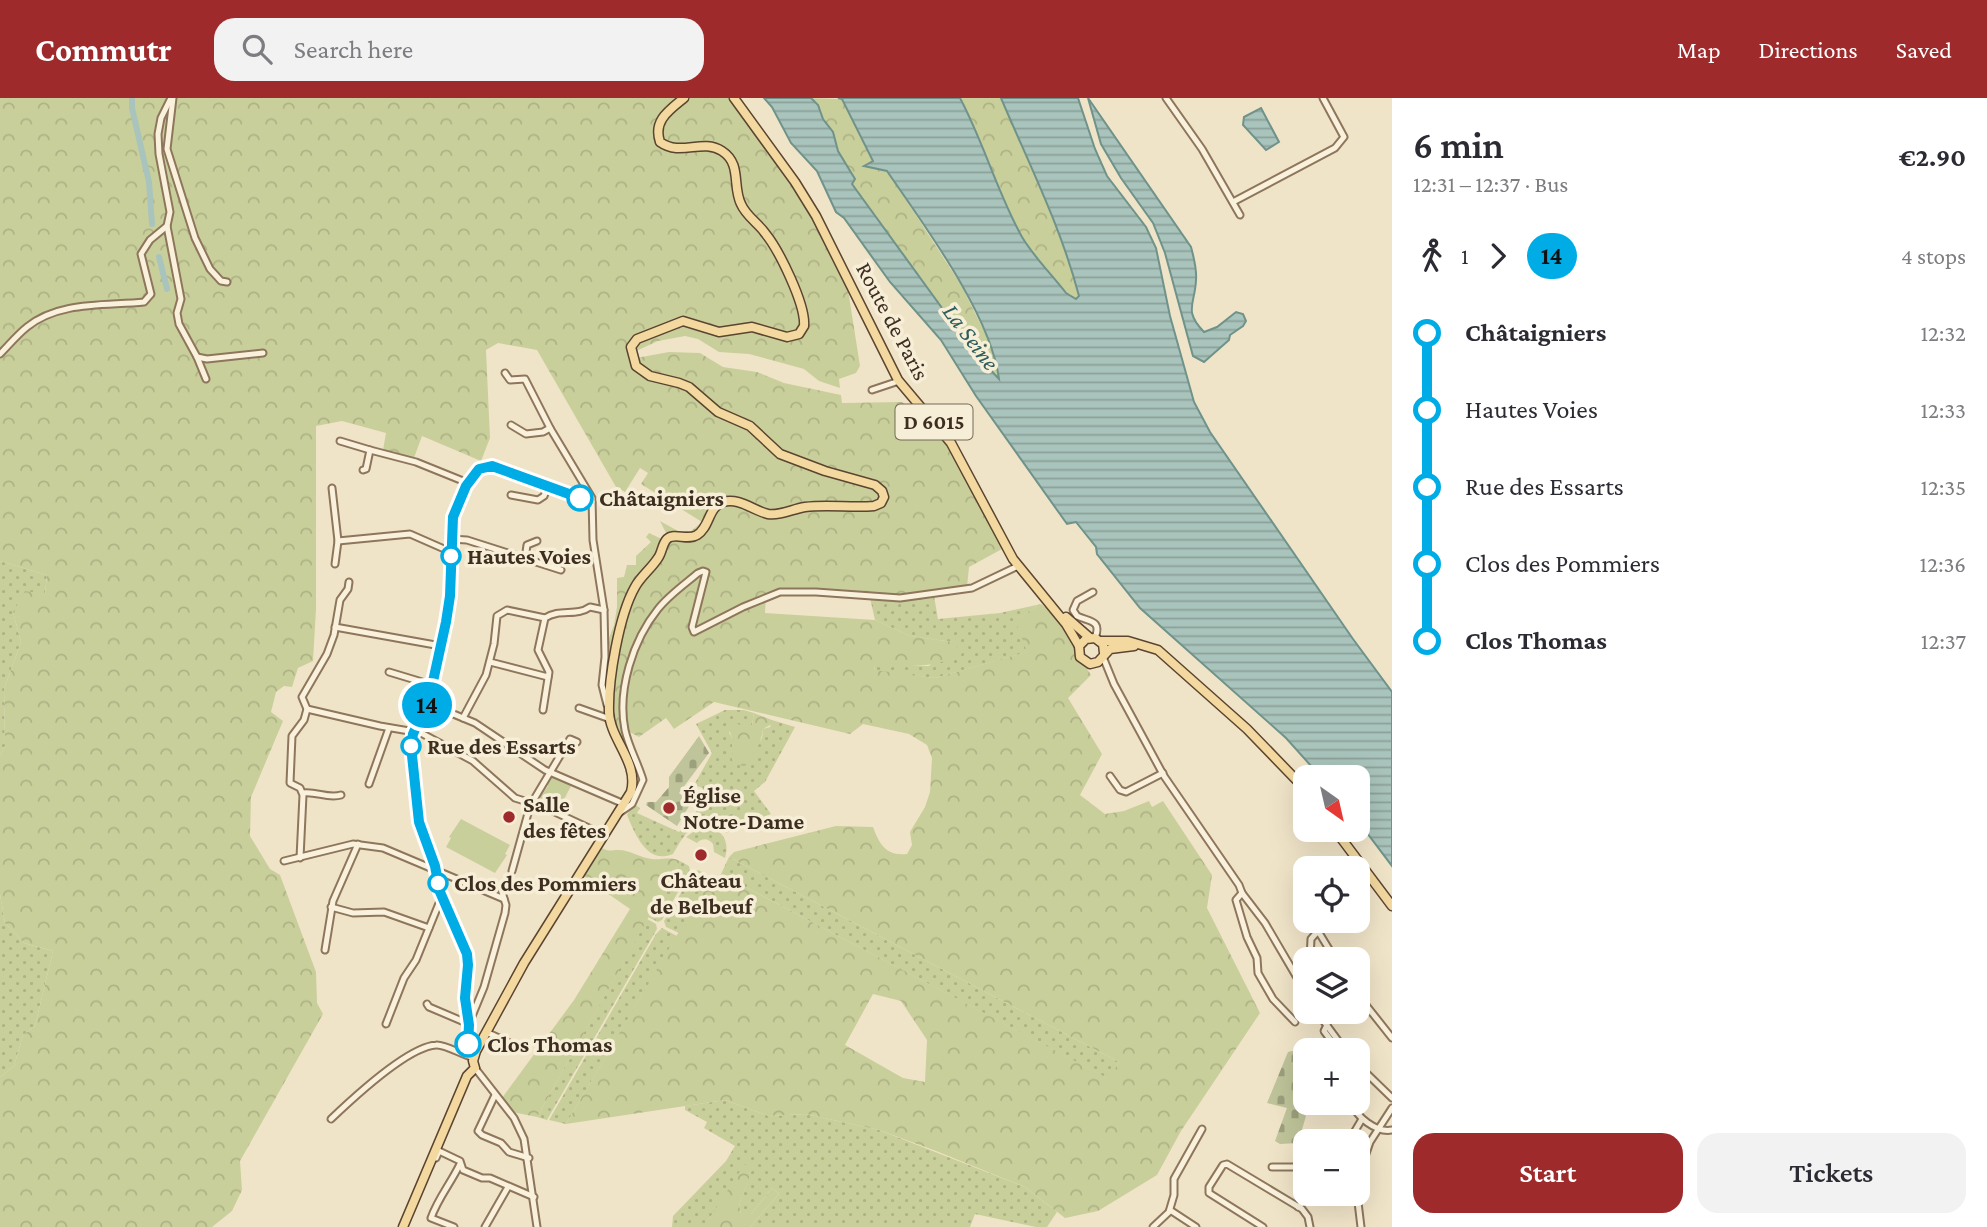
<!DOCTYPE html>
<meta charset="utf-8">
<style>
:root{--surface:#fff;--page:#f2f2f3;--text:#2b2b33;--muted:#7c7c81;--accent:#9e2a2b}
body{margin:0;font-family:"Crimson Pro",serif;background:var(--page);color:var(--text);height:100vh;display:flex;flex-direction:column;font-size:26px;white-space:nowrap}
*{box-sizing:border-box;margin:0}
p{font-size:23px;color:var(--muted)}
.icon{flex:none;width:38px;height:38px;fill:none;stroke:currentColor;stroke-width:2;stroke-linecap:round;stroke-linejoin:round}
.map{position:relative;flex:1;overflow:hidden}
.panel{display:flex;flex-direction:column;background:var(--surface);width:595px}
.panel>*{flex:none}
.badge{padding:0 14px;border-radius:23px;font-size:24px;line-height:46px}
.needle{width:46px;rotate:146deg}
.tools{position:absolute;left:1293px;top:667px;display:grid;gap:14px}
.tools a{display:grid;place-items:center;width:77px;height:77px;border-radius:14px;background:var(--surface);box-shadow:0 7px 28px #0002;font-size:35px}
.map>.badge{position:absolute;translate:-50% -50%;box-shadow:0 0 0 4px #fff}
.legs{display:flex;align-items:center;gap:10px;height:77px;padding:0 21px;font-size:23px}
.legs p{margin-inline-start:auto}
.head{display:flex;align-items:center;justify-content:space-between;height:119px;padding:0 21px}
h1{font-size:38px;font-weight:600;line-height:52px}
.cta{display:flex;gap:14px;margin-top:auto;padding:14px 21px}
.cta a{flex:1;height:80px;border-radius:21px;background:var(--accent);color:#fff;font-size:28px;font-weight:600;line-height:80px;text-align:center}
.cta a+a{background:var(--page);color:var(--text)}
ul{padding:0 21px;list-style:none}
li{display:flex;align-items:center;gap:24px;height:77px;font-size:26px}
li i{display:grid;place-items:center;width:10px;height:100%;margin:0 9px;background:currentColor}
li i::after{content:'';width:18px;height:18px;margin:-9px;border:5px solid;border-radius:50%;background:var(--surface)}
li p{margin-inline-start:auto}
li:first-child i{background:linear-gradient(#0000 50%,currentColor 0)}
li:last-child i{background:linear-gradient(currentColor 50%,#0000 0)}
header{display:flex;align-items:center;gap:42px;box-sizing:border-box;height:98px;padding:0 35px;background:var(--accent);color:#fff}
header strong{font-size:33px}
nav{display:flex;gap:38px;margin-inline-start:auto;font-size:24px}
.search{width:490px;height:63px;background:var(--page);display:flex;align-items:center;gap:18px;box-sizing:border-box;padding:0 24px;border-radius:21px;color:var(--muted);font-size:26px}
main{display:flex;flex:1;min-height:0}
.map>svg:first-child{display:block}
.grass{fill:url(#grass-dots)}
.forest{fill:url(#forest-crowns);fill-rule:evenodd}
.cemetery{fill:url(#cemetery-stones)}
.park{fill:url(#park-tufts)}
.garden{fill:#c9cf9b}
.water{fill:url(#water-rules);stroke:#6f938a;stroke-width:2}
.lines{fill:none;stroke-linecap:round;stroke-linejoin:round}
.river{stroke:#a9c4bc;stroke-width:6}
.minor-casing{stroke:#8d765c;stroke-width:9}
.major-casing{stroke:#5b4430;stroke-width:11}
.minor{stroke:#faf1dc;stroke-width:5}
.major{stroke:#f3d9a0;stroke-width:8}
.line-1-casing{stroke:#fff;stroke-width:16}
.line-1{stroke:#00ace6;stroke-width:10}
.stop-1-dot{fill:#fff;stroke:#00ace6;stroke-width:3.5}
.poi-dot{fill:#9e2a2b;stroke:#f7eed8;stroke-width:2.5}
.labels{text-anchor:middle;stroke-width:7;stroke-linejoin:round;paint-order:stroke}
.shield{fill:#f7eed8;stroke:#756857;stroke-width:2}
.shield-label{font-size:21px;font-weight:bold;fill:#3d2e20}
.street-label{font-size:23px;fill:#3d2e20;stroke:#f7eed8}
.stop-label{font-size:23px;font-weight:bold;fill:#3d2e20;stroke:#f7eed8;text-anchor:start}
.poi-label{font-size:23px;font-weight:bold;fill:#3d2e20;stroke:#f7eed8;text-anchor:start}
.water-label{font-size:24px;font-style:italic;fill:#2f5d5a;stroke:#f7eed8}
</style>
<header>
<strong>Commutr</strong>
<div class="search"><svg class="icon" aria-label="search" viewBox="0 0 24 24"><circle cx="10" cy="10" r="6"/><path d="M15 15l6 6"/></svg>Search here</div>
<nav><a>Map</a><a>Directions</a><a>Saved</a></nav>
</header>
<main>
<div class="map">
<svg width="1392" height="1129" viewBox="0 0 1392 1129">
<defs>
<pattern id="grass-dots" width="8" height="8" patternUnits="userSpaceOnUse" patternTransform="scale(1.75)"><rect width="8" height="8" fill="#c9cf9b"/><path d="M2 2h.1M6 6h.1" fill="none" stroke="#aeb285" stroke-width="1.8" stroke-linecap="round"/></pattern>
<pattern id="forest-crowns" width="20" height="18" patternUnits="userSpaceOnUse" patternTransform="scale(1.75)"><rect width="20" height="18" fill="#c9cf9b"/><path d="M2 6a3 3 0 1 1 6 0M12 15a3 3 0 1 1 6 0" fill="none" stroke="#aeb285"/></pattern>
<pattern id="cemetery-stones" width="16" height="16" patternUnits="userSpaceOnUse" patternTransform="scale(1.75)"><rect width="16" height="16" fill="#bfc49a"/><path d="M2 7V4a2 2 0 0 1 4 0v3zM10 15v-3a2 2 0 0 1 4 0v3z" fill="#9ca07d"/></pattern>
<pattern id="park-tufts" width="24" height="20" patternUnits="userSpaceOnUse" patternTransform="scale(1.75)"><rect width="24" height="20" fill="#c9cf9b"/><path d="M3 7l-1-3M5 7V3M7 7l1-3M15 17l-1-3M17 17v-4M19 17l1-3" fill="none" stroke="#aeb285"/></pattern>
<pattern id="water-rules" width="6" height="5" patternUnits="userSpaceOnUse" patternTransform="scale(1.75)"><rect width="6" height="5" fill="#a9c4bc"/><path d="M0 2.5h6" fill="none" stroke="#8ba098"/></pattern>
</defs>
<rect width="100%" height="100%" fill="#f0e4c8"/>
<!-- grass -->
<g class="grass">
<polygon points="0,463 47,477 45,496 13,514 21,544 4,591 5,648 0,658 0,668"/>
<polygon points="934,498 938,521 1000,515 1041,506 1016,522 1028,554 935,580 874,573 875,568 929,568 953,544 910,538 875,522 870,500 900,502"/>
<path d="M 725,612 L 744,612 L 754,615 L 752,627 L 740,627 L 729,634 L 732,640 L 732,662 L 745,668 L 762,640 L 763,631 L 770,629 L 772,622 L 795,629 L 765,684 L 754,693 L 771,716 L 726,735 C 701,708 685,735 673,756 C 647,767 635,736 627,717 L 634,706 L 640,710 L 637,715 L 679,734 L 695,717 L 703,690 L 694,687 L 712,655 L 696,626 Z"/>
<path d="M 700,729 C 719,727 731,741 725,760 L 714,754 L 713,746 C 708,740 702,740 697,745 L 686,739 Z"/>
<polygon points="729,759 1119,964 1110,982 721,776"/>
<polygon points="680,763 689,768 690,773 662,822 658,824 648,819"/>
<polygon points="698,772 711,779 679,835 666,829 664,823 693,775"/>
<polygon points="0,796 5,825 24,845 53,853 35,928 23,937 14,968 0,979"/>
<polygon points="647,821 656,826 657,831 547,1022 537,1019"/>
<polygon points="662,830 677,838 566,1026 549,1022 656,836"/>
<polygon points="725,1002 769,1018 806,1016 879,1032 1025,1089 1057,1114 1047,1129 1036,1129 975,1116 970,1129 750,1129 779,1096 772,1090 751,1116 741,1116 739,1107 754,1064 709,1121 709,1129 672,1129 673,1118 726,1063 735,1048 704,1030 707,1024 685,1012 685,1008"/>
</g>
<!-- forest -->
<g class="forest">
<path d="M 0,0 L 739,0 L 734,6 L 819,125 L 846,179 L 860,268 L 856,275 L 839,281 L 840,290 L 819,283 L 804,271 L 749,256 L 719,254 L 698,241 L 685,238 L 658,243 L 634,254 L 636,260 L 669,254 L 700,255 L 723,269 L 757,274 L 784,285 L 841,297 L 842,305 L 902,304 L 949,345 L 1002,451 L 969,469 L 967,489 L 900,498 L 787,491 L 766,495 L 765,515 L 875,522 L 910,538 L 953,544 L 962,556 C 934,571 906,568 875,568 L 874,572 L 935,580 L 1027,554 L 1015,522 L 1041,506 L 1053,515 L 1091,577 L 1068,600 L 1102,656 L 1080,697 L 1105,716 L 1124,713 L 1149,703 L 1152,709 L 1163,703 L 1212,777 L 1207,810 L 1260,915 L 1181,1033 L 1157,1077 L 1098,1113 L 1065,1120 L 1025,1089 L 936,1053 L 879,1032 L 806,1016 L 769,1018 L 725,1002 L 566,1026 L 711,779 L 716,782 L 721,776 L 1109,981 L 1119,964 L 729,759 L 734,754 L 836,728 L 873,729 C 880,747 886,758 907,756 L 912,747 L 910,734 L 925,709 L 930,694 L 932,660 L 927,647 L 909,636 L 863,626 L 850,636 L 714,604 L 674,631 L 666,620 L 639,639 L 624,631 L 628,649 L 626,653 L 604,588 L 606,548 L 614,527 L 617,509 L 617,480 L 624,479 L 627,467 L 636,467 L 636,458 L 651,444 L 646,439 L 649,435 L 664,442 L 667,437 L 660,423 L 678,433 L 691,433 L 702,424 L 641,386 L 648,375 L 640,370 L 625,394 L 616,389 L 537,252 L 498,245 L 486,252 L 490,340 L 481,363 L 422,338 L 414,360 L 383,352 L 386,335 L 342,323 L 316,328 L 316,511 L 313,563 L 298,570 L 292,589 L 284,588 L 276,594 L 271,614 L 283,623 L 251,699 L 250,738 L 270,771 L 280,777 L 316,874 L 317,905 L 323,916 L 240,1063 L 242,1092 L 232,1113 L 212,1129 L 0,1129 L 0,979 L 14,968 L 23,937 L 35,928 L 53,853 L 24,845 L 5,825 L 0,796 L 0,658 L 5,648 L 4,591 L 21,544 L 13,514 L 25,493 L 45,496 L 47,477 L 0,463 ZM 873,896 L 901,903 L 927,942 L 925,984 L 903,980 L 845,947 Z"/>
<polygon points="811,0 842,1 873,63 865,68 887,72 961,187 989,243 1000,283 974,254 852,86 855,81 838,53 833,34 823,21 818,7"/>
<path d="M 960,0 L 1001,0 C 1028,66 1061,129 1079,199 L 1076,201 L 1066,195 C 1052,177 1034,159 1022,139 C 997,94 984,45 960,0 Z"/>
<path d="M 754,615 L 772,622 L 772,626 L 763,631 C 762,643 753,661 744,669 L 732,662 L 732,640 L 729,631 L 734,624 L 740,627 L 752,627 Z"/>
<path d="M 602,750 C 609,754 611,752 618,752 C 630,752 641,760 652,761 C 662,762 671,758 680,763 L 537,1019 L 512,1014 L 502,1000 L 574,902 L 630,811 L 584,779 Z"/>
<polygon points="755,1063 739,1107 741,1116 751,1116 772,1090 779,1096 750,1129 709,1129 709,1121 744,1067"/>
</g>
<!-- cemetery -->
<g class="cemetery">
<polygon points="699,638 709,655 679,695 691,705 677,728 646,707 647,704 656,704 669,689 669,679"/>
<polygon points="1313,948 1318,952 1306,952 1306,1005 1302,1015 1306,1018 1298,1045 1280,1046 1275,1043 1287,1010 1267,1005 1288,954"/>
</g>
<!-- park -->
<polygon class="park" points="551,677 572,686 558,713 551,707 550,709 546,708 547,705 543,704 541,706 537,703 548,688 547,685"/>
<!-- garden -->
<polygon class="garden" points="461,721 510,747 505,756 507,757 495,775 446,749 451,740 449,739"/>
<!-- water -->
<g class="water">
<path d="M 764,0 L 811,0 L 818,7 L 823,21 L 833,34 L 838,53 L 855,81 L 852,86 L 974,254 L 999,281 C 991,217 924,127 887,73 L 864,68 L 873,63 L 842,1 L 838,0 L 960,0 C 984,45 997,94 1022,139 C 1034,159 1052,177 1066,195 L 1076,201 L 1079,198 C 1061,129 1029,66 1001,0 L 1078,0 L 1095,51 L 1107,78 L 1146,129 L 1156,150 L 1170,218 L 1194,304 L 1210,334 L 1353,541 L 1392,594 L 1392,768 L 1358,723 L 1358,679 L 1321,679 L 1286,640 L 1140,510 L 1097,456 L 1096,449 L 1076,424 L 1067,426 L 976,298 L 941,242 L 890,184 L 844,120 L 836,114 L 817,73 L 791,45 L 772,9 Z"/>
<path d="M 1088,0 L 1191,149 C 1194,160 1197,171 1196,182 C 1195,207 1183,212 1204,234 L 1217,229 L 1236,214 L 1243,216 L 1246,223 L 1243,228 L 1230,237 L 1229,242 L 1204,264 L 1193,258 L 1165,155 L 1153,125 L 1121,80 L 1101,46 Z"/>
<polygon points="1261,10 1279,44 1266,52 1243,27 1244,19"/>
</g>
<g class="lines">
<!-- river -->
<g class="river">
<polyline points="132,0 132,10 149,84 152,126"/>
<polyline points="159,159 167,191"/>
</g>
<!-- minor casing -->
<g class="minor-casing">
<g id="minor">
<polyline points="171,0 161,20 158,36 159,56 170,114 167,128 181,201 177,215 179,226 197,259 206,281"/>
<polyline points="173,0 167,51 195,140 210,171 221,183 227,184"/>
<polyline points="1166,0 1202,51 1240,117"/>
<polyline points="1233,104 1335,50 1344,39 1323,0"/>
<path d="M 0,256 C 9,247 17,237 27,229 C 59,203 105,208 144,204 L 151,196 L 141,156 L 150,142 L 167,128"/>
<polyline points="197,259 207,261 263,255"/>
<polyline points="505,275 510,282 525,281 550,330 592,400 593,442 604,512 605,559 602,587 607,607"/>
<polyline points="872,292 899,283"/>
<polyline points="511,327 526,336 543,334 550,330"/>
<polyline points="340,343 370,352"/>
<polyline points="363,372 366,371 370,352 416,364 468,385"/>
<polyline points="332,390 338,443 410,436 451,454"/>
<polyline points="511,397 538,402 544,398 548,388"/>
<polyline points="451,441 467,442 561,472"/>
<polyline points="525,461 527,447 537,443"/>
<polyline points="335,466 338,443"/>
<path d="M 1093,494 L 1077,503 L 1073,512 L 1077,518 C 1090,524 1102,522 1095,540"/>
<polyline points="335,529 441,548"/>
<polyline points="1103,559 1114,586 1164,678 1239,787 1242,795 1265,825 1306,895"/>
<polyline points="490,564 548,579"/>
<polyline points="389,574 432,587"/>
<polyline points="427,605 475,625 545,672 624,706"/>
<polyline points="579,610 610,621"/>
<polyline points="307,611 380,628 421,635 473,663 515,700 544,709 604,737"/>
<path d="M 543,612 L 549,574 L 538,552 L 545,520 C 560,510 576,519 590,509 L 604,512"/>
<polyline points="463,620 486,577 494,546 497,518 507,512 545,520"/>
<polyline points="1110,678 1120,692 1126,694 1163,675"/>
<polyline points="369,686 389,630"/>
<path d="M 303,695 C 316,693 328,701 341,697"/>
<path d="M 619,715 L 632,706 L 643,682 C 638,665 629,650 625,632 C 617,592 633,542 658,511 C 669,497 685,486 698,475 L 703,473 L 706,474 L 692,529 L 694,534 L 743,509 L 780,494 L 816,494 L 900,500 L 972,490 L 1018,468"/>
<polyline points="300,760 303,697 300,690 290,685 292,638 304,622 307,611 302,599 327,556 334,537 340,502 348,491 349,484"/>
<polyline points="284,763 353,746 383,750 504,801"/>
<polyline points="512,773 530,708 570,641 577,644"/>
<polyline points="1242,795 1236,802 1247,839 1257,860 1258,875 1273,901 1295,924"/>
<polyline points="331,809 353,815 384,814 429,830"/>
<polyline points="325,852 333,803 358,746"/>
<polyline points="1310,861 1311,841 1318,833 1335,861"/>
<polyline points="1358,897 1392,940"/>
<polyline points="427,906 429,909 469,926"/>
<polyline points="1317,914 1345,952"/>
<polyline points="470,923 484,889 505,815 506,807 502,794"/>
<polyline points="386,926 404,880 416,862 442,798"/>
<polyline points="1327,927 1324,933 1338,952"/>
<polyline points="486,934 508,944"/>
<polyline points="470,958 465,899 468,867 467,856 440,794 436,772 419,724 411,648 413,636 430,597 446,524 450,498 453,420 466,388 479,371 492,368 592,404"/>
<polyline points="1358,967 1392,1000"/>
<polyline points="475,970 514,1020 524,1041 537,1129"/>
<polyline points="495,997 478,1033 482,1037 501,1045 509,1054 529,1060"/>
<path d="M 1352,1004 C 1355,1019 1377,1035 1392,1032"/>
<path d="M 331,1021 C 352,1001 407,949 436,947 C 445,946 462,957 472,959"/>
<polyline points="1349,1043 1362,1021"/>
<polyline points="436,1060 439,1053 460,1063 463,1072 482,1080 490,1080 534,1099"/>
<polyline points="1272,1069 1306,1069"/>
<polyline points="1358,1079 1370,1044 1392,1010"/>
<polyline points="1357,1096 1361,1129"/>
<polyline points="1298,1109 1312,1096"/>
<polyline points="1170,1112 1196,1129"/>
<path d="M 454,1129 L 431,1120 C 438,1100 451,1085 460,1066"/>
<polyline points="485,1129 508,1089"/>
<polyline points="1153,1129 1169,1114 1174,1097 1174,1081 1202,1031"/>
<polyline points="1263,1129 1209,1095 1209,1089 1223,1067 1227,1066 1302,1111 1308,1119 1310,1129"/>
</g>
</g>
<!-- major casing -->
<g class="major-casing">
<g id="major">
<polyline points="734,0 795,84 816,118 898,282 951,345 1013,461 1066,526 1079,548"/>
<polyline points="1066,519 1090,540"/>
<polyline points="1100,543 1128,543 1158,552 1247,631 1306,692"/>
<polyline points="1104,555 1103,546 1095,540 1086,541 1079,548 1080,559 1090,566 1098,564 1110,551 1134,548"/>
<polyline points="1335,732 1392,808"/>
<path d="M 403,1129 L 467,978 L 475,970 L 473,963 L 476,953 L 524,865 L 631,694 C 639,664 610,642 609,614 C 608,582 619,517 635,489 C 641,478 651,471 658,460 C 662,455 662,446 667,441 C 674,434 688,443 697,437 C 710,429 708,409 723,404 C 739,399 754,413 768,416 C 781,418 792,411 805,409 C 828,406 851,410 874,408 L 881,405 L 884,399 L 882,393 L 875,387 L 825,373 L 780,356 L 750,328 L 718,314 L 689,289 L 679,285 L 650,278 L 636,268 L 631,249 L 637,241 L 683,223 L 719,234 L 752,229 L 787,239 L 799,236 L 804,228 C 806,207 779,152 765,135 C 758,125 746,118 741,106 C 732,88 742,66 722,53 C 702,40 681,59 660,44 C 653,23 668,13 684,0"/>
</g>
</g>
<!-- minor -->
<use href="#minor" class="minor"/>
<!-- major -->
<use href="#major" class="major"/>
</g>
<g class="lines">
<!-- line-1 casing -->
<g class="line-1-casing">
<polyline id="line-1" points="468,946 469,927 465,900 468,867 467,856 440,794 435,768 419,724 411,648 413,636 430,597 446,524 450,498 453,419 466,388 479,371 492,368 580,400"/>
</g>
<!-- line-1 -->
<use href="#line-1" class="line-1"/>
</g>
<!-- markers -->
<g class="stop-1-dot">
<circle cx="580" cy="400" r="12"/>
<circle cx="451" cy="458" r="9"/>
<circle cx="411" cy="648" r="9"/>
<circle cx="438" cy="785" r="9"/>
<circle cx="468" cy="946" r="12"/>
</g>
<g class="poi-dot">
<circle cx="669" cy="710" r="7"/>
<circle cx="509" cy="719" r="7"/>
<circle cx="701" cy="757" r="7"/>
</g>
<g class="labels">
<!-- shield labels -->
<rect class="shield" x="895.5" y="306.5" width="77" height="35" rx="5"/>
<g class="shield-label">
<text x="934" y="331">D 6015</text>
</g>
<!-- street labels -->
<g class="street-label">
<text transform="translate(893 223) rotate(62)" y="8">Route de Paris</text>
</g>
<!-- stop labels -->
<g class="stop-label">
<text x="599" y="408">Châtaigniers</text>
<text x="467" y="466">Hautes Voies</text>
<text x="427" y="656">Rue des Essarts</text>
<text x="454" y="793">Clos des Pommiers</text>
<text x="487" y="954">Clos Thomas</text>
</g>
<!-- poi labels -->
<g class="poi-label">
<text x="683" y="705">Église<tspan x="683" dy="26">Notre-Dame</tspan></text>
<text x="523" y="714">Salle<tspan x="523" dy="26">des fêtes</tspan></text>
<text x="701" y="790" text-anchor="middle">Château<tspan x="701" dy="26">de Belbeuf</tspan></text>
</g>
<!-- water labels -->
<g class="water-label">
<text transform="translate(971 239) rotate(53)" y="8">La Seine</text>
</g>
</g>
</svg>
<div class="tools">
<a><svg class="needle" viewBox="-14 -14 28 28"><path d="M0-13l5 13h-10z" fill="#e53935"/><path d="M0 13l5-13h-10z" fill="#7c7c81"/></svg></a>
<a><svg class="icon" aria-label="locate" viewBox="0 0 24 24"><circle cx="12" cy="12" r="6"/><path d="M12 2v4M12 18v4M2 12h4M18 12h4"/></svg></a>
<a><svg class="icon" aria-label="layers" viewBox="0 0 24 24"><path d="M12 4l9 5-9 5-9-5zM3 14l9 5 9-5"/></svg></a>
<a>+</a>
<a>−</a>
</div>
<b class="badge" style="left:427px;top:607px;background:#00ace6;color:#111">14</b>
</div>
<section class="panel">
<div class="head"><div><h1>6 min</h1><p>12:31 – 12:37 · Bus</p></div><b>€2.90</b></div>
<div class="legs"><svg class="icon" aria-label="walk" viewBox="0 0 24 24"><circle cx="13" cy="4" r="2"/><path d="M13 8l-2 6 4 7M11 14l-3 7M7 12l3-4h3l4 4"/></svg>1<svg class="icon" aria-label="forward" viewBox="0 0 24 24"><path d="M9 5l7 7-7 7"/></svg><b class="badge" style="background:#00ace6;color:#111">14</b><p>4 stops</p></div>
<ul>
<li><i style="color:#00ace6"></i><b>Châtaigniers</b><p>12:32</p></li>
<li><i style="color:#00ace6"></i><span>Hautes Voies</span><p>12:33</p></li>
<li><i style="color:#00ace6"></i><span>Rue des Essarts</span><p>12:35</p></li>
<li><i style="color:#00ace6"></i><span>Clos des Pommiers</span><p>12:36</p></li>
<li><i style="color:#00ace6"></i><b>Clos Thomas</b><p>12:37</p></li>
</ul>
<div class="cta"><a>Start</a><a>Tickets</a></div>
</section>
</main>
